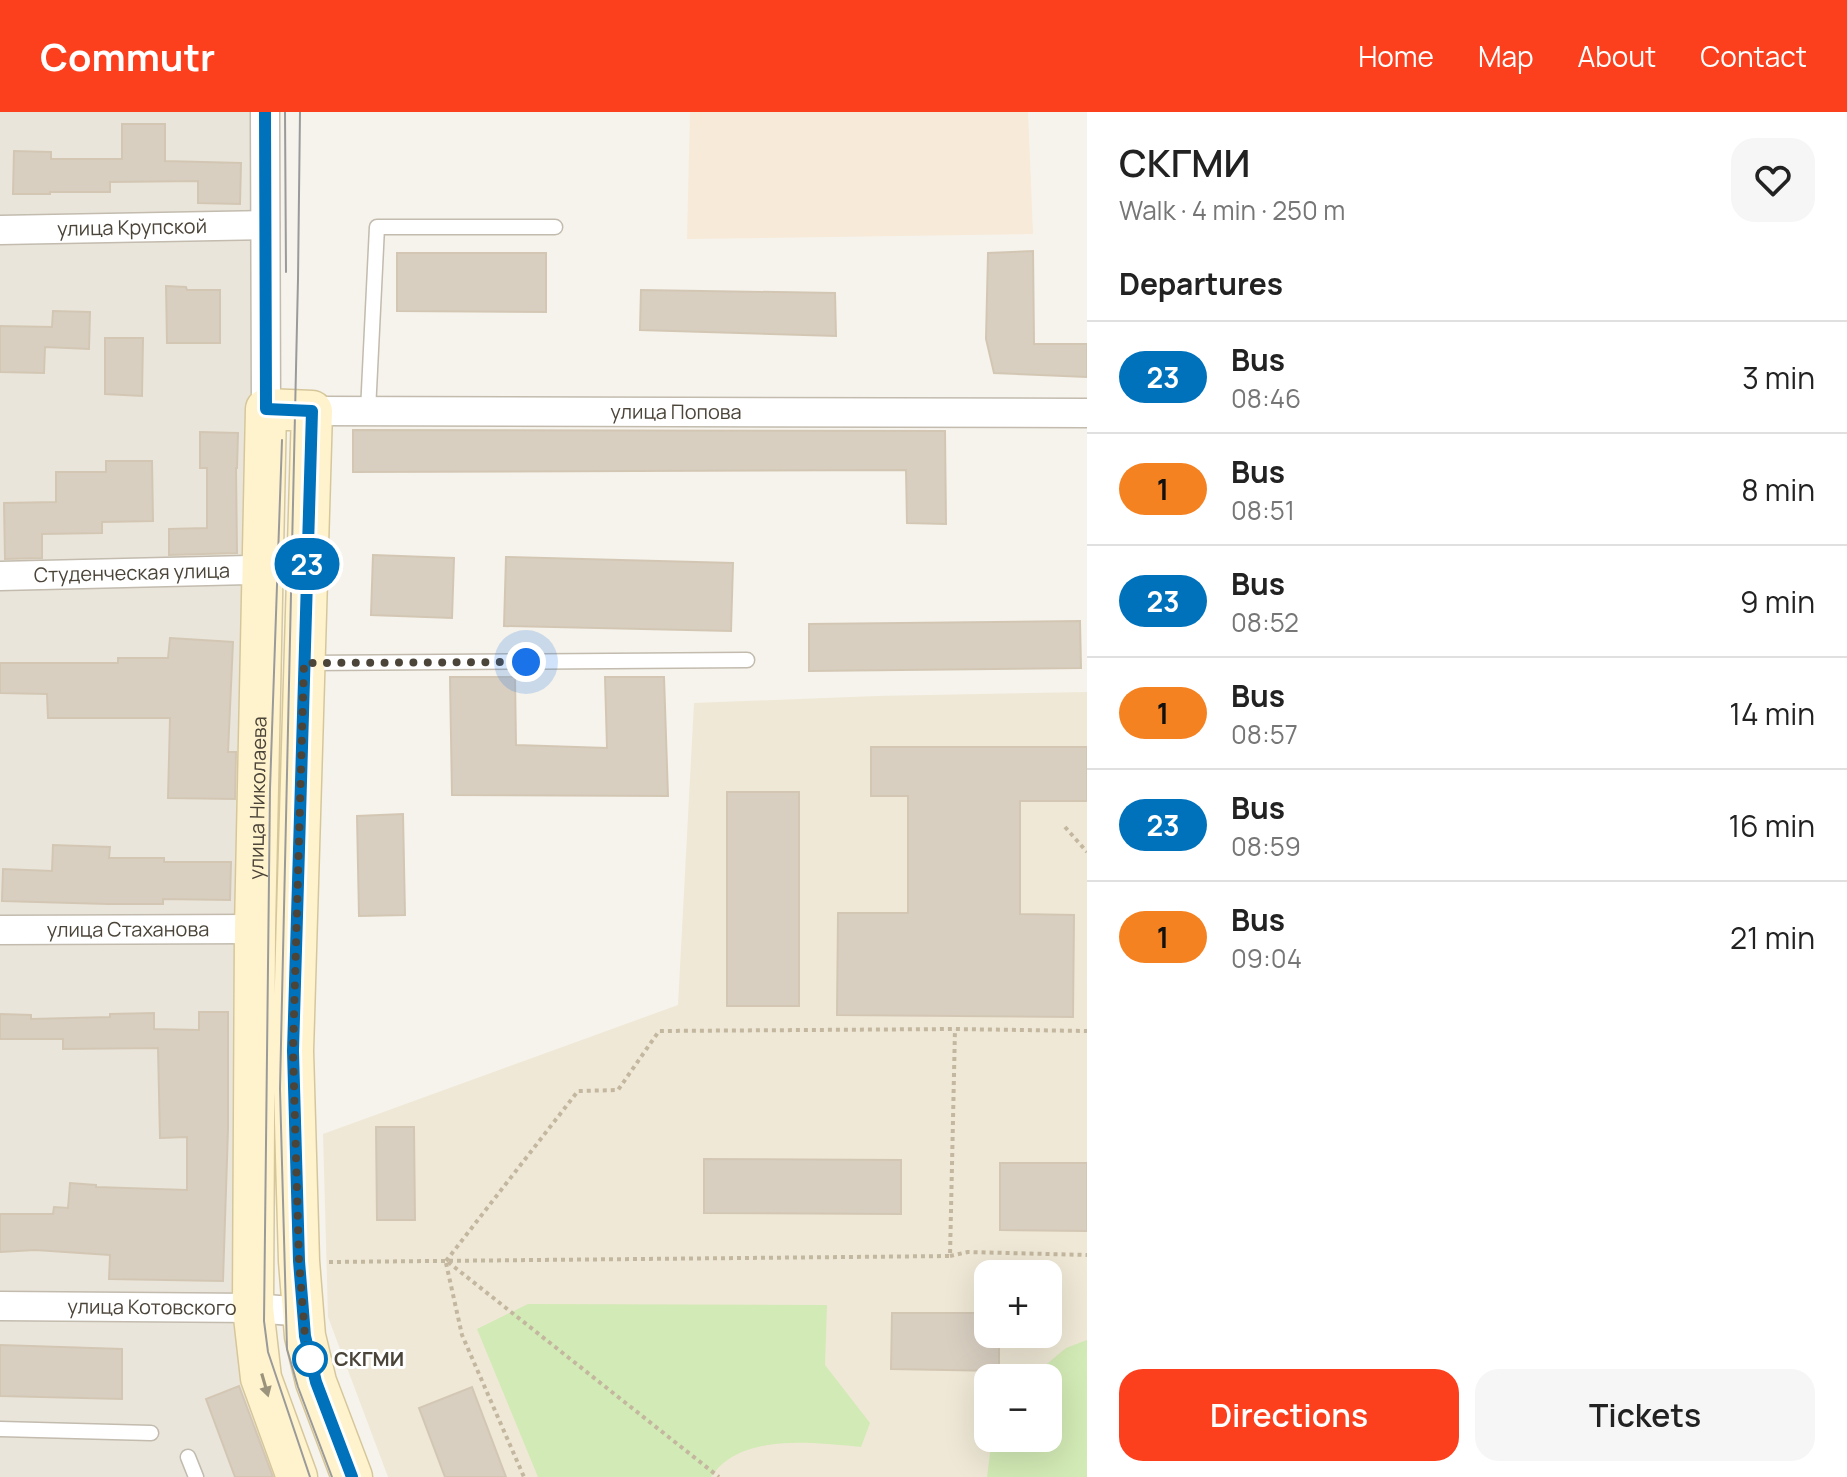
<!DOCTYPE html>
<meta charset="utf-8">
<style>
:root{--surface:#fff;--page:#f6f6f6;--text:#222;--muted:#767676;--line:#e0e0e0;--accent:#fc3f1d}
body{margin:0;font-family:Manrope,sans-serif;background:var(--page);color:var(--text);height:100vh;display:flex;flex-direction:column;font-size:30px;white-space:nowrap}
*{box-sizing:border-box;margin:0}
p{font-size:26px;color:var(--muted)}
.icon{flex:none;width:44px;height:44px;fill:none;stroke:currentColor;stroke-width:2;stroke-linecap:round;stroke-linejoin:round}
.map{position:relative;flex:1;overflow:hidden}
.sheet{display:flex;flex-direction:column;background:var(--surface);width:760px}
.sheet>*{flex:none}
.badge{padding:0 16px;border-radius:26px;font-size:28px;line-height:52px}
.buttons{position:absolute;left:974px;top:1148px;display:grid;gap:16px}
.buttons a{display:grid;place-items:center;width:88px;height:88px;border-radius:16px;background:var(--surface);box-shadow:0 8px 32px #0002;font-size:40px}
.you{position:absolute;width:40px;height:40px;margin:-20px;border:6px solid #fff;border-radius:50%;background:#1a73e8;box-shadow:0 0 0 12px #1a73e833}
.map>.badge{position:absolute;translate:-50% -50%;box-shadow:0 0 0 4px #fff}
h2{padding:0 32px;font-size:30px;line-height:72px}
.round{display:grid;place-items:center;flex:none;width:84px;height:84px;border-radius:24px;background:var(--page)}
.head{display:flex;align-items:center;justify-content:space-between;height:136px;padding:0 32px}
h1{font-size:38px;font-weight:600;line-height:60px}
.primary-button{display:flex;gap:16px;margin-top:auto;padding:16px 32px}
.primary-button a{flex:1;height:92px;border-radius:24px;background:var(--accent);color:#fff;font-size:32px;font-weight:600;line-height:92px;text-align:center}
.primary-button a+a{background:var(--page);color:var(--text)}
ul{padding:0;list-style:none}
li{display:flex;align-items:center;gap:24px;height:112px;padding:0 32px;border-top:2px solid var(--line)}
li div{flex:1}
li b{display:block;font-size:30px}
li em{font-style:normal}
li .badge{min-width:88px;font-weight:700;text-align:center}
header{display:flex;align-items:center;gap:48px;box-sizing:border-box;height:112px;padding:0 40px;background:var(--accent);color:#fff}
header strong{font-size:38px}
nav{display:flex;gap:44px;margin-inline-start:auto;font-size:28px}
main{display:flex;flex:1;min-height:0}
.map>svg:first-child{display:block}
.residential{fill:#eae5da}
.commercial{fill:#f7ead8}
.education{fill:#efe8d6;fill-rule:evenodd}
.green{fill:#d2eab5}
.building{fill:#d8cfc1;stroke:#d3c7b4;stroke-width:2}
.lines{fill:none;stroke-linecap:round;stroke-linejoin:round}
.lane-casing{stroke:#c2bbae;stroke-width:17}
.street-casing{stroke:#c2bbae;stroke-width:31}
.secondary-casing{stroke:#d6c79b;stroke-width:43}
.path{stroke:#c4b79f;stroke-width:4;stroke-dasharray:4 4;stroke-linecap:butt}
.lane{stroke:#fff;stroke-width:14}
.street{stroke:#fff;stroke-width:28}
.secondary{stroke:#fff3cd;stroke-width:40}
.tram{stroke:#9a9a9a;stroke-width:2}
.oneway{fill:#9c937c}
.line-casing{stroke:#fff;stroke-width:18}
.line{stroke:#0072bc;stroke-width:12}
.walk{stroke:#4b4439;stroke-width:8;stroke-dasharray:0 14.4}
.stop-dot{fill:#fff;stroke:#0072bc;stroke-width:4}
.labels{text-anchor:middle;stroke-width:6;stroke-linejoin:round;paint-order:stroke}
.street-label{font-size:20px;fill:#4b4439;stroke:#fff}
.stop-label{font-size:20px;font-weight:bold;fill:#4b4439;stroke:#fff;text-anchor:start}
</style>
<header>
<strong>Commutr</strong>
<nav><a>Home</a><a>Map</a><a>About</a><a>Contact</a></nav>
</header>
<main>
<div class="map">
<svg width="1087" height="1365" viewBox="0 0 1087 1365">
<rect width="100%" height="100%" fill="#f6f3ec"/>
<!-- residential -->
<polygon class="residential" points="0,0 265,0 253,1196 297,1365 0,1365"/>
<!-- commercial -->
<polygon class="commercial" points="690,0 1028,0 1033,122 687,127"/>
<!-- education -->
<path class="education" d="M 1087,580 L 1087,1365 L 388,1365 L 328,1205 L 323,1022 L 678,893 L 694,591 L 876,584 ZM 988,1162 L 1048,1162 L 1048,1222 L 988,1222 ZM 988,1266 L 1048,1266 L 1048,1326 L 988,1326 Z"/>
<!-- green -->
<g class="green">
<path d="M 528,1192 L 827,1193 L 825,1253 L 870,1311 L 861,1335 C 815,1331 740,1320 711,1365 L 538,1365 L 477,1217 Z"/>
<polygon points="1087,1228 1087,1365 987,1365 991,1333 994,1326 1048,1326 1048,1266 1030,1266 1066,1236"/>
</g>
<!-- building -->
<g class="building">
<polygon points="122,12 165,12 165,49 241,51 240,92 198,91 198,69 110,70 110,80 50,80 50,82 13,82 14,39 51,40 51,47 122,47"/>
<polygon points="1033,139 1034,232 1087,232 1087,265 994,261 986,227 988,141"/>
<polygon points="397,141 546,141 546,200 397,199"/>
<polygon points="166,174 186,175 187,178 220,178 220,231 167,231"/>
<polygon points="641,178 835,181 836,224 640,218"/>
<polygon points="53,199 90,200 89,237 45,235 44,261 0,260 0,214 52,215"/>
<polygon points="105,226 143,226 142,284 105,282"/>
<polygon points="353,318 945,319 946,412 907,411 906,358 353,360"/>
<polygon points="200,320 238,321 237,356 236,356 237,441 169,443 169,417 207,416 207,356 200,356"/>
<polygon points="106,349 152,349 153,409 102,410 102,421 42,422 42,446 5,447 4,391 56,390 56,360 106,360"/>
<polygon points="373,443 454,446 452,506 371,503"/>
<polygon points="506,445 733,451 731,519 504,514"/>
<polygon points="1080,509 1081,556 809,559 809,512"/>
<polygon points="170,526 233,530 228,640 236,640 235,687 168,686 170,606 48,606 47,582 0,581 0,551 118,551 118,546 168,546"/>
<polygon points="450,565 515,565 516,633 607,636 605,565 664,565 668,684 452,683"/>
<polygon points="871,635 1087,635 1087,689 1020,689 1020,802 1074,803 1073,905 837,903 838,801 908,801 908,684 871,684"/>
<rect x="727" y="680" width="72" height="214"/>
<polygon points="403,702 405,803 359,804 357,704"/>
<polygon points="53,733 110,735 109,746 164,746 164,750 231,750 230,788 163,787 163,792 108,792 2,789 3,757 52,759"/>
<polygon points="199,900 228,900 228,1017 223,1169 109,1167 110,1143 35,1138 0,1140 0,1102 53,1102 54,1095 68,1096 70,1071 96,1073 96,1075 187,1078 187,1025 160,1026 158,936 63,937 63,927 0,927 0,902 31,903 31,907 110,905 110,902 154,901 154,917 199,918"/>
<polygon points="376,1015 414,1015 415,1108 377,1108"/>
<polygon points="704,1047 901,1048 901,1102 704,1101"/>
<polygon points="1000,1051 1087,1051 1087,1119 1000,1118"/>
<polygon points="892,1201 988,1201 988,1222 999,1222 999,1259 891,1257"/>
<polygon points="0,1233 122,1237 122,1287 0,1284"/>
<polygon points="239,1274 273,1365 235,1365 206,1287"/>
<polygon points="472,1275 506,1365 445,1365 419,1296"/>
</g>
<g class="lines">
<!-- lane casing -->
<g class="lane-casing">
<g id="lane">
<polyline points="368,299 377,115 555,115"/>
<polyline points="309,551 747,548"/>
<polyline points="0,1317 151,1321"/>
<polyline points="188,1345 196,1365"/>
</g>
</g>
<!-- street casing -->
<g class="street-casing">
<g id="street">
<polyline points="265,0 266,297"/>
<path id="s1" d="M 0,118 L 265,113"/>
<path id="s2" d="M 312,299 L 1087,301"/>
<path id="s3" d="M 0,464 L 249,458 L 262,466"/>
<path id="s4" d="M 0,818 L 255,817"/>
<path id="s5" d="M 0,1194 L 253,1196 L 304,1200"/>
</g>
</g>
<!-- secondary casing -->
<g class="secondary-casing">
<g id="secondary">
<path id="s6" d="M 297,1365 L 261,1266 L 253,1196 L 255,817 L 266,297 L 312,299 L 293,939 L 299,1149 L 305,1224 L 316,1270 L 352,1365"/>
</g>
</g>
<!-- path -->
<g class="path">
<polyline points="1065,715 1087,740"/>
<polyline points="950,1144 968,1140 1087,1143"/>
<polyline points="446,1149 578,979 618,978 659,919 955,917 1087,919"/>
<polyline points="329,1150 950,1144 955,917"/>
<polyline points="448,1150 719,1365"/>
<polyline points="446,1151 462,1223 524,1365"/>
</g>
<!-- lane -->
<use href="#lane" class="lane"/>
<!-- street -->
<use href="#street" class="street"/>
<!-- secondary -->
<use href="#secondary" class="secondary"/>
<!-- tram -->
<g class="tram">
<polyline points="285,0 286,160"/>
<polyline points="300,0 298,167 280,977 287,1237 298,1275 332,1365"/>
<polyline points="282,328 270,677 264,1209 268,1240 310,1365"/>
</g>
</g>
<!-- one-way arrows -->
<defs><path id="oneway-solid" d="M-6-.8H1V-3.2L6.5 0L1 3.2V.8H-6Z" transform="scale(2)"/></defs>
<use class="oneway" href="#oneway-solid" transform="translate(265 1273) rotate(74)"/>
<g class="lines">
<!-- line casing -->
<g class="line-casing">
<polyline id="line" points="265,0 266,297 312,299 293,939 299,1149 305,1224 316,1270 352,1365"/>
</g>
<!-- line -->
<use href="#line" class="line"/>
<!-- walk -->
<polyline class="walk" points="310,1247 305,1224 299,1149 293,939 304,551 526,550"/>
</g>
<!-- markers -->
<circle class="stop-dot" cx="310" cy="1247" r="16"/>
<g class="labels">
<!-- street labels -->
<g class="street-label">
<text dy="7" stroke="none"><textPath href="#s1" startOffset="132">улица Крупской</textPath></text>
<text dy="7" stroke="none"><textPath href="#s2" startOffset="364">улица Попова</textPath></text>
<text dy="7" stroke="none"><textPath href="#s3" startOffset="132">Студенческая улица</textPath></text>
<text dy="7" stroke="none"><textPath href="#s6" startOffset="686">улица Николаева</textPath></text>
<text dy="7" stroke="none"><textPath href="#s4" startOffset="128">улица Стаханова</textPath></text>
<text dy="7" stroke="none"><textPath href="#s5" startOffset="152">улица Котовского</textPath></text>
</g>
<!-- stop labels -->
<g class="stop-label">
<text x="334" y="1254">СКГМИ</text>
</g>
</g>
</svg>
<div class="buttons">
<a>+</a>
<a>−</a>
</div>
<div class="you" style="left:526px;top:550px"></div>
<b class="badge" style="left:307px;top:452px;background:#0072bc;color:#fff">23</b>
</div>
<section class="sheet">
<div class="head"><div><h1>СКГМИ</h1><p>Walk · 4 min · 250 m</p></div><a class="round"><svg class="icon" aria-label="heart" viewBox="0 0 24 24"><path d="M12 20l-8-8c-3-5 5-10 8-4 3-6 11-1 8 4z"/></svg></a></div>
<h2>Departures</h2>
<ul>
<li><span class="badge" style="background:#0072bc;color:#fff">23</span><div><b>Bus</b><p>08:46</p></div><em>3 min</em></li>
<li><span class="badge" style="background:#f58220;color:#111">1</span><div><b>Bus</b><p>08:51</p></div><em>8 min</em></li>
<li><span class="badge" style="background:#0072bc;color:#fff">23</span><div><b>Bus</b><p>08:52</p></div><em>9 min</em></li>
<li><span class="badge" style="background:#f58220;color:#111">1</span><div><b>Bus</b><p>08:57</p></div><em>14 min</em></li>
<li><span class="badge" style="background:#0072bc;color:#fff">23</span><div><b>Bus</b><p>08:59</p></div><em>16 min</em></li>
<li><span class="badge" style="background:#f58220;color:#111">1</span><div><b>Bus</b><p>09:04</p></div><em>21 min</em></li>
</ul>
<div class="primary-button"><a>Directions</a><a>Tickets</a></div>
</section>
</main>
